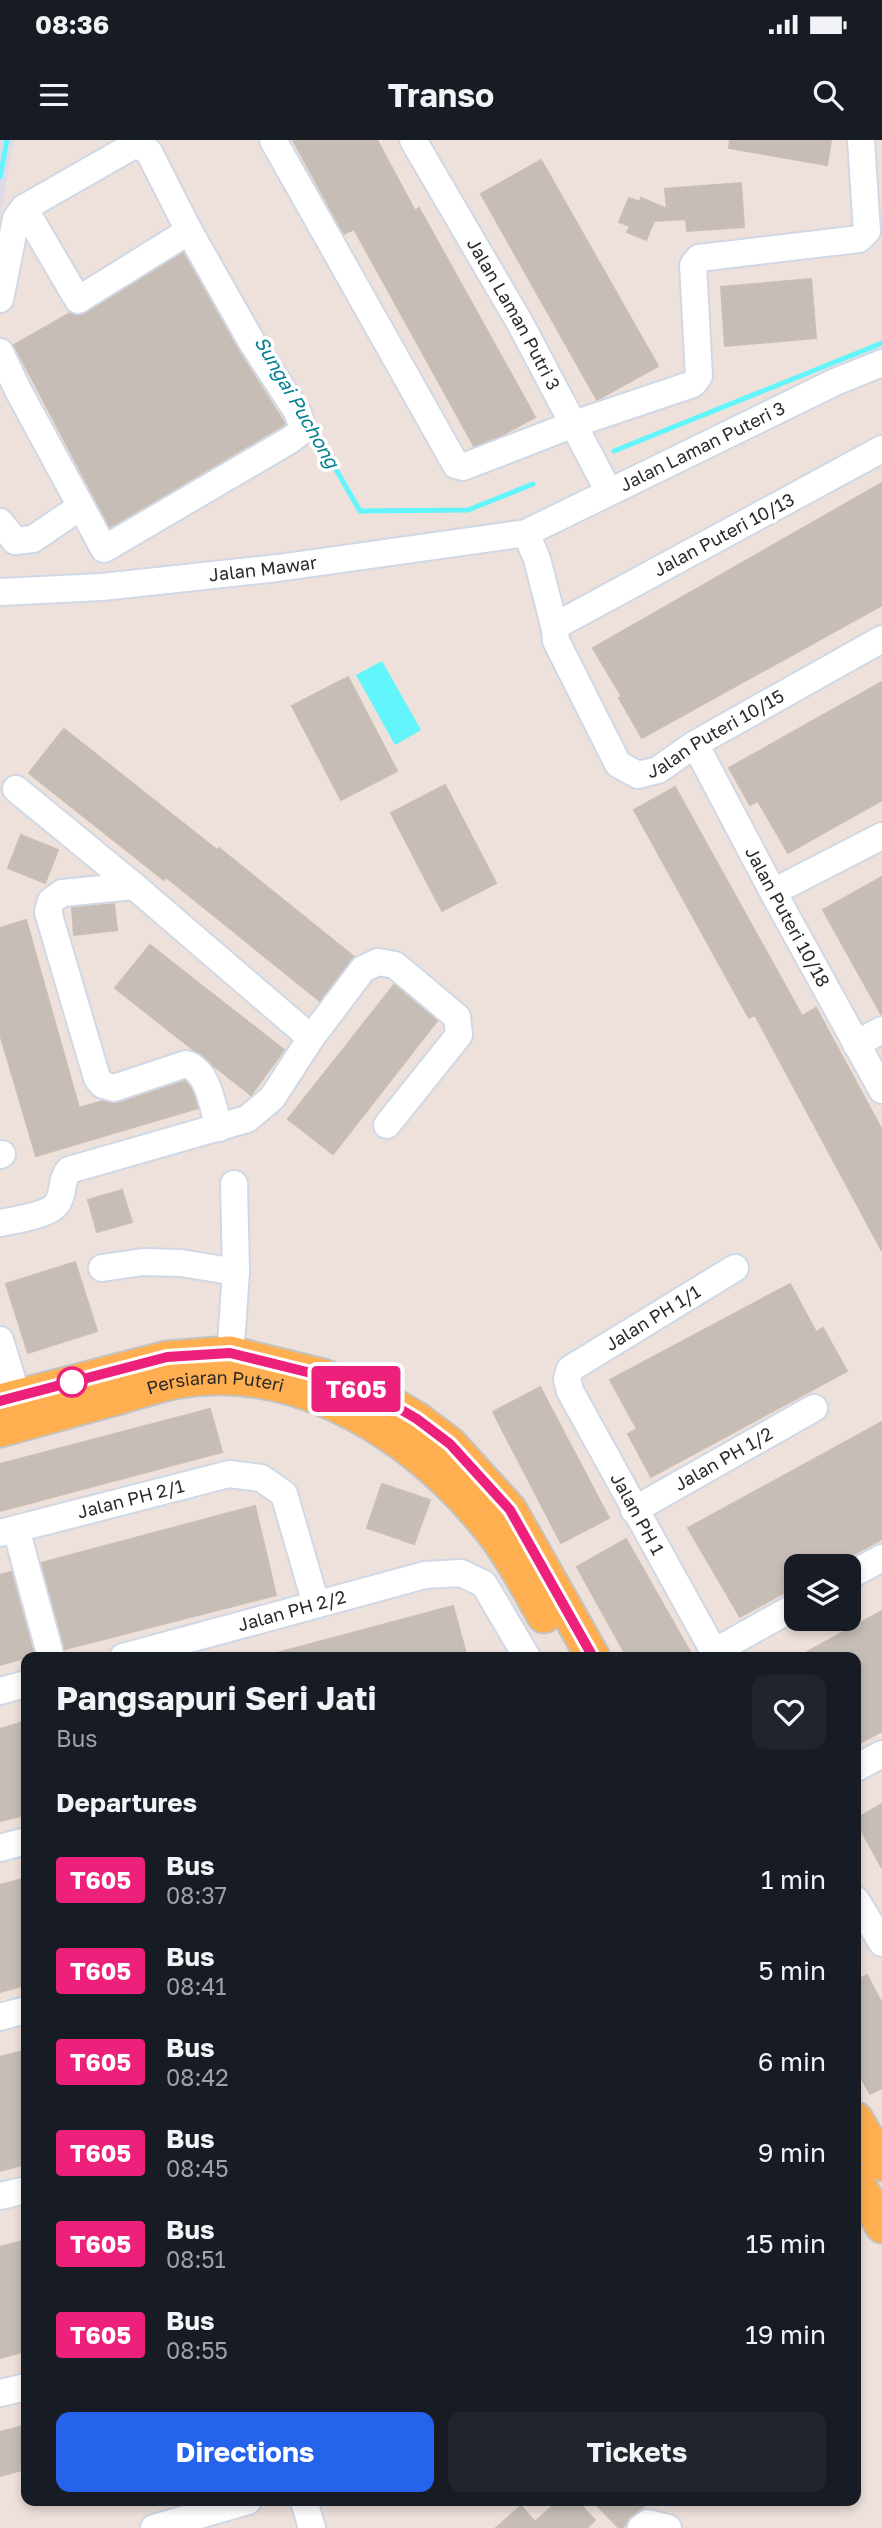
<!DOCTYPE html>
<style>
:root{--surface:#171b24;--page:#20242c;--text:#f1f3f6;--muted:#9ea1a6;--accent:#2563eb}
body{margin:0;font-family:"Golos Text",sans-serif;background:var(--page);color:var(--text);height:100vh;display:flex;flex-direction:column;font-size:26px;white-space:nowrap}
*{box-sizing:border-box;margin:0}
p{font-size:23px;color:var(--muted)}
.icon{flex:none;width:38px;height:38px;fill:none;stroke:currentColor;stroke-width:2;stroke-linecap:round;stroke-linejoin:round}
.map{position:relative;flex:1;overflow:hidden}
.drawer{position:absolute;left:21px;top:1512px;width:840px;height:854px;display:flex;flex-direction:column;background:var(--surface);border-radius:14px;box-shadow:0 4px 10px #0003}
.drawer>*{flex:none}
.badge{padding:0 14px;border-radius:5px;font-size:24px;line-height:46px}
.buttons{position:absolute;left:784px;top:1414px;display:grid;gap:14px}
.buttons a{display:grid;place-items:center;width:77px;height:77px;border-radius:14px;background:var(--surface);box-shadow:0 4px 10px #0003;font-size:35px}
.map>.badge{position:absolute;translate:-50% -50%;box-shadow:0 0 0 4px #fff}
h2{padding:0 35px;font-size:26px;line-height:63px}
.round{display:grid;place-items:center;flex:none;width:74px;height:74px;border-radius:14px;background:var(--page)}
.overview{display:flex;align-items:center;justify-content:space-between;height:119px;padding:0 35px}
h1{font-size:33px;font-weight:700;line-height:52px}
.primary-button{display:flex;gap:14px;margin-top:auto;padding:14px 35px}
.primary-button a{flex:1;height:80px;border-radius:14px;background:var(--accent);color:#fff;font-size:28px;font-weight:700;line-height:80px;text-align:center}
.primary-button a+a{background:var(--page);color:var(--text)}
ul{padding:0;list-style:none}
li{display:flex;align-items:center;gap:21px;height:91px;padding:0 35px}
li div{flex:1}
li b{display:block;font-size:26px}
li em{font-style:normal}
li .badge{min-width:77px;font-weight:700;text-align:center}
.status{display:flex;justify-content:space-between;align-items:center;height:49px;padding:0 35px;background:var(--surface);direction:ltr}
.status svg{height:19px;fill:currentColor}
header{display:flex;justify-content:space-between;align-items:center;height:91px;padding:0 35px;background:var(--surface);font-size:32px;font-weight:700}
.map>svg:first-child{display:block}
.industrial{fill:#dddce6}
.water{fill:#62f5fc}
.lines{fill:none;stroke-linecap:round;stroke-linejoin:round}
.stream{stroke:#62f5fc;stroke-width:5}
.building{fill:#c5bdb6;stroke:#cabdb4;stroke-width:2}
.minor-casing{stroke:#d0d8e5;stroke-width:30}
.major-casing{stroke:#c3c3c3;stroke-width:37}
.minor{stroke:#fff;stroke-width:26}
.major{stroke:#ffaf4f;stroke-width:33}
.line-casing{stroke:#fff;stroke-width:16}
.line{stroke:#ed207b;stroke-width:10}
.stop-dot{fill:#fff;stroke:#ed207b;stroke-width:3.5}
.labels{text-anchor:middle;stroke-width:7;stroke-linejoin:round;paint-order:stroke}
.street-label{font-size:18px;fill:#2a2a2a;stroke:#fff}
.water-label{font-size:19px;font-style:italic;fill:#038092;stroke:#fff}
</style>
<div class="status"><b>08:36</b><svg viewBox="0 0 49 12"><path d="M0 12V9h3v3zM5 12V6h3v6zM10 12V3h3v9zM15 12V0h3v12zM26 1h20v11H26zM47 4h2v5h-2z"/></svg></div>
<header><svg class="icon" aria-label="menu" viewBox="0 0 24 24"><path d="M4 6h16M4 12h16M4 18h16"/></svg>Transo<svg class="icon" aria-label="search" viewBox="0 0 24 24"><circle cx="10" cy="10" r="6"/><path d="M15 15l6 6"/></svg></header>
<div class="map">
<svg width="882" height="2388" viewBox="0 0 882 2388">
<rect width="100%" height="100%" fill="#eee1db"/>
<!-- industrial -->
<polygon class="industrial" points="0,0 14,0 0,80"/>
<!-- water -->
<polygon class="water" points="382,521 421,590 395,605 356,535"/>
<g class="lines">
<!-- stream -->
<g class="stream">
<polyline points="0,37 7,0"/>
<polyline points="312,288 360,371 468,370 533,344"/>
<polyline points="614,311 882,203"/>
</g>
</g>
<!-- building -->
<g class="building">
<polygon points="293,0 377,0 415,71 419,68 535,277 504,294 474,306 354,89 344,94"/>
<polygon points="730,0 831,0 827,25 729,8"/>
<polygon points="541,20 658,226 597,260 481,54"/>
<polygon points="741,43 744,87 687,91 686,79 654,81 646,100 627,92 630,86 619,82 629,58 640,62 641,58 667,69 665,49"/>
<polygon points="183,113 239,212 285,284 110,387 14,205 70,173 78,176 86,173"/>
<polygon points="811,139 816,198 725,206 721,147"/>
<polygon points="882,343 882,465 642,598 619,558 622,557 593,508"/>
<polygon points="348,537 397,631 341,660 292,566"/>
<polygon points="882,542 882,660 788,713 758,661 750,665 729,628"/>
<polygon points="64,589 217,710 219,708 354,817 320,861 166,737 164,740 29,633"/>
<polygon points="445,645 496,743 442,771 391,673"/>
<polygon points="675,647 802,876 816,868 882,990 882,1111 755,875 749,878 634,670"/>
<polygon points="21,695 58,710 45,743 8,728"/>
<polygon points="882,737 882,874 881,874 823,770"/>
<polygon points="114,764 117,790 74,795 72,768"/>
<polygon points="26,780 79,968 103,961 119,963 185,941 191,949 198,968 36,1016 0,894 0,788"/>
<polygon points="150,805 284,910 251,955 115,848"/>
<polygon points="394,845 437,881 333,1014 288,979"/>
<polygon points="122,1050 132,1082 97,1092 88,1060"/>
<polygon points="75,1122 97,1191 28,1213 6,1144"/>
<polygon points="790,1144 816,1192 823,1188 847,1231 651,1337 628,1294 637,1289 610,1240"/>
<polygon points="540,1247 609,1378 561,1403 493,1272"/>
<polygon points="210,1269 222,1312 0,1371 0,1324"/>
<polygon points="882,1282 882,1399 832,1426 796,1426 796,1446 740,1477 688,1388"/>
<polygon points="382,1344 430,1360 414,1404 367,1388"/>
<polygon points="255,1366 276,1455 65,1509 41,1423"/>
<polygon points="626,1399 693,1517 627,1517 577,1427"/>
<polygon points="11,1432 34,1515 0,1525 0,1435"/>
<polygon points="453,1466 467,1517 278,1517 277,1513"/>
<polygon points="882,1471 882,1591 856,1605 856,1517 798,1517"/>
<polygon points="26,1581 26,1675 0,1681 0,1589"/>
<polygon points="882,1664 882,1728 856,1681 856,1679"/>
<polygon points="26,1738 26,1845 0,1852 0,1745"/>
<polygon points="867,1835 882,1864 882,1948 870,1954 856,1928 856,1841"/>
<polygon points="26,1910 26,2024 0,2031 0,1917"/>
<polygon points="26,2100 26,2211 0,2218 0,2107"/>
<polygon points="26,2285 26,2329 0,2336 0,2292"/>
<polygon points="558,2361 577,2361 595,2380 587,2388 496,2388 521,2366 535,2382"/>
<polygon points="593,2361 651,2361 631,2376 623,2388 619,2388"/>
</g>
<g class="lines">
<!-- minor casing -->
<g class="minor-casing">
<g id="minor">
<polyline points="273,0 456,325 463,327 574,284 693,244 699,236 693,125 699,118 859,99 867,91 861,0"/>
<path id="s1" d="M 413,0 L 520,183 L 609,352"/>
<polyline points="24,68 78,160 189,91"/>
<polyline points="0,159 16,79 24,68 136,4 149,12 189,91 253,204 298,273 303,290 290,300 104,409 18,250 0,212"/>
<path id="s2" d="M 882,309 L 557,485 L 555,489 L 556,501 L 618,624 L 638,635 L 658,630 L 695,604 L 882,499"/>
<polyline points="0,382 15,401 33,399 80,367"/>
<polyline points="526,393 537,419 555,489"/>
<path id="s3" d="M 0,452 L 102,447 L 278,428 L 526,393 L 835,242 L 882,223"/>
<path id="s4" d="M 695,604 L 773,752 L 882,950"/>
<polyline points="16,649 134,746 311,898"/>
<path d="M 134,746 L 62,753 L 51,761 L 48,772 L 97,938 L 103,945 L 114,948 L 186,924 C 209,931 213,968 219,988"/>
<polyline points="773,752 882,696"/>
<polyline points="856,904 882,890"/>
<polyline points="0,1015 2,1014"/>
<path d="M 0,1083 C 14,1080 52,1075 58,1062 C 64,1052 61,1039 69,1030 L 247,979 L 272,958 L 311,898 L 363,829 L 378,822 L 395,825 L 457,877 L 459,895 L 387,985"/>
<polyline points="102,1128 143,1122 181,1123 236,1132"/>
<polyline points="0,1200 23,1275"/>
<polyline points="229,1232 236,1132 234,1044"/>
<path id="s5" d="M 634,1370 L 814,1268"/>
<polyline points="16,1389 51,1517"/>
<path id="s6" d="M 0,1393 L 229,1334 L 261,1338 L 284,1354 L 316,1464"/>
<polyline points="849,1436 882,1418"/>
<polyline points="714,1512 796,1466"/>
<path id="s7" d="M 123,1517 L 425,1435 L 461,1433 L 484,1444 L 527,1517"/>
<path id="s8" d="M 717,1517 L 570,1251 L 567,1239 L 570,1229 L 735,1128"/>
<polyline points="0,1551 26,1544"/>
<polyline points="856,1628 882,1614"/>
<polyline points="0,1708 26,1701"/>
<polyline points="856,1760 882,1803"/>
<polyline points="0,1877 26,1870"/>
<polyline points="0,2056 26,2050"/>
<polyline points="0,2253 26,2247"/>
<polyline points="304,2361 312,2388"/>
<polyline points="154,2388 248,2361"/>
<polyline points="641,2388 648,2383 668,2388"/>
</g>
</g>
<!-- major casing -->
<g class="major-casing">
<g id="major">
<polyline points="0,1261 167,1218 230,1213 323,1236 383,1259 417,1279 450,1304 510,1370 593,1517"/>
<path id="s9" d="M 0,1290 C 38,1280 75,1269 113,1259 C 135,1253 157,1245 179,1241 C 303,1221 421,1300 494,1394 C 513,1419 528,1448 544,1476"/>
<polyline points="856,1979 882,2024"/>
<polyline points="856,2040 882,2086"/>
</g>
</g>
<!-- minor -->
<use href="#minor" class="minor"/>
<!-- major -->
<use href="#major" class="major"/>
</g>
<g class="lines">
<!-- line casing -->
<g class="line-casing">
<polyline id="line" points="0,1261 167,1217 230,1213 323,1236 383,1259 417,1279 450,1304 510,1370 593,1517"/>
</g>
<!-- line -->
<use href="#line" class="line"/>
</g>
<!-- markers -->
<circle class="stop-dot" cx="72" cy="1242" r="14"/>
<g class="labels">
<!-- street labels -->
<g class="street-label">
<text dy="6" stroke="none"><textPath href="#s1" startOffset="201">Jalan Laman Putri 3</textPath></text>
<text dy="6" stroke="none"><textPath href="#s3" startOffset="726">Jalan Laman Puteri 3</textPath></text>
<text transform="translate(724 395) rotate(-28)" y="6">Jalan Puteri 10/13</text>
<text dy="6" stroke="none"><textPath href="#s3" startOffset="264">Jalan Mawar</textPath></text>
<text dy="6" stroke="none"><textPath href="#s2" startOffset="635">Jalan Puteri 10/15</textPath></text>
<text dy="6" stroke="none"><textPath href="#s4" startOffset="196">Jalan Puteri 10/18</textPath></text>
<text dy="6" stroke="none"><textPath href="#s8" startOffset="424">Jalan PH 1/1</textPath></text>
<text dy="6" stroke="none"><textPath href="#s9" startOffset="222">Persiaran Puteri</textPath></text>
<text dy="6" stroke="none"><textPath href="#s5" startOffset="103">Jalan PH 1/2</textPath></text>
<text dy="6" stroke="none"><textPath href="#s6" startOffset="135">Jalan PH 2/1</textPath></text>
<text transform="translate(637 1374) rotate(61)" y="6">Jalan PH 1</text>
<text dy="6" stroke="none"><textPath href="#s7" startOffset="175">Jalan PH 2/2</textPath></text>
</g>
<!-- water labels -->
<g class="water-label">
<text transform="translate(297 262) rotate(60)" y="7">Sungai Puchong</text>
</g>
</g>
</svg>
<div class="buttons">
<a><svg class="icon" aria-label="layers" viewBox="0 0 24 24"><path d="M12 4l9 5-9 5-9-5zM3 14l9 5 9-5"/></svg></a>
</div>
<b class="badge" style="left:356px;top:1249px;background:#ed207b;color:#fff">T605</b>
<section class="drawer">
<div class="overview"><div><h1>Pangsapuri Seri Jati</h1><p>Bus</p></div><a class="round"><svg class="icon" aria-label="heart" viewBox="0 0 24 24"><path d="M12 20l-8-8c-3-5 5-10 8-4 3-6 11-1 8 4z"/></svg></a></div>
<h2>Departures</h2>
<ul>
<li><span class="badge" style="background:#ed207b;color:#fff">T605</span><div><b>Bus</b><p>08:37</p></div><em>1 min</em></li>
<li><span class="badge" style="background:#ed207b;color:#fff">T605</span><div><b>Bus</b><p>08:41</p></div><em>5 min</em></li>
<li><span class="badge" style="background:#ed207b;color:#fff">T605</span><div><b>Bus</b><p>08:42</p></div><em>6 min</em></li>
<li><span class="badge" style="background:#ed207b;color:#fff">T605</span><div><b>Bus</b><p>08:45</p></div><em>9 min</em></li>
<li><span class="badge" style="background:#ed207b;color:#fff">T605</span><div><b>Bus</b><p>08:51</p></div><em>15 min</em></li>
<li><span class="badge" style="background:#ed207b;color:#fff">T605</span><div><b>Bus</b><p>08:55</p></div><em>19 min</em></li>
</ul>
<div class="primary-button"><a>Directions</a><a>Tickets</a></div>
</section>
</div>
